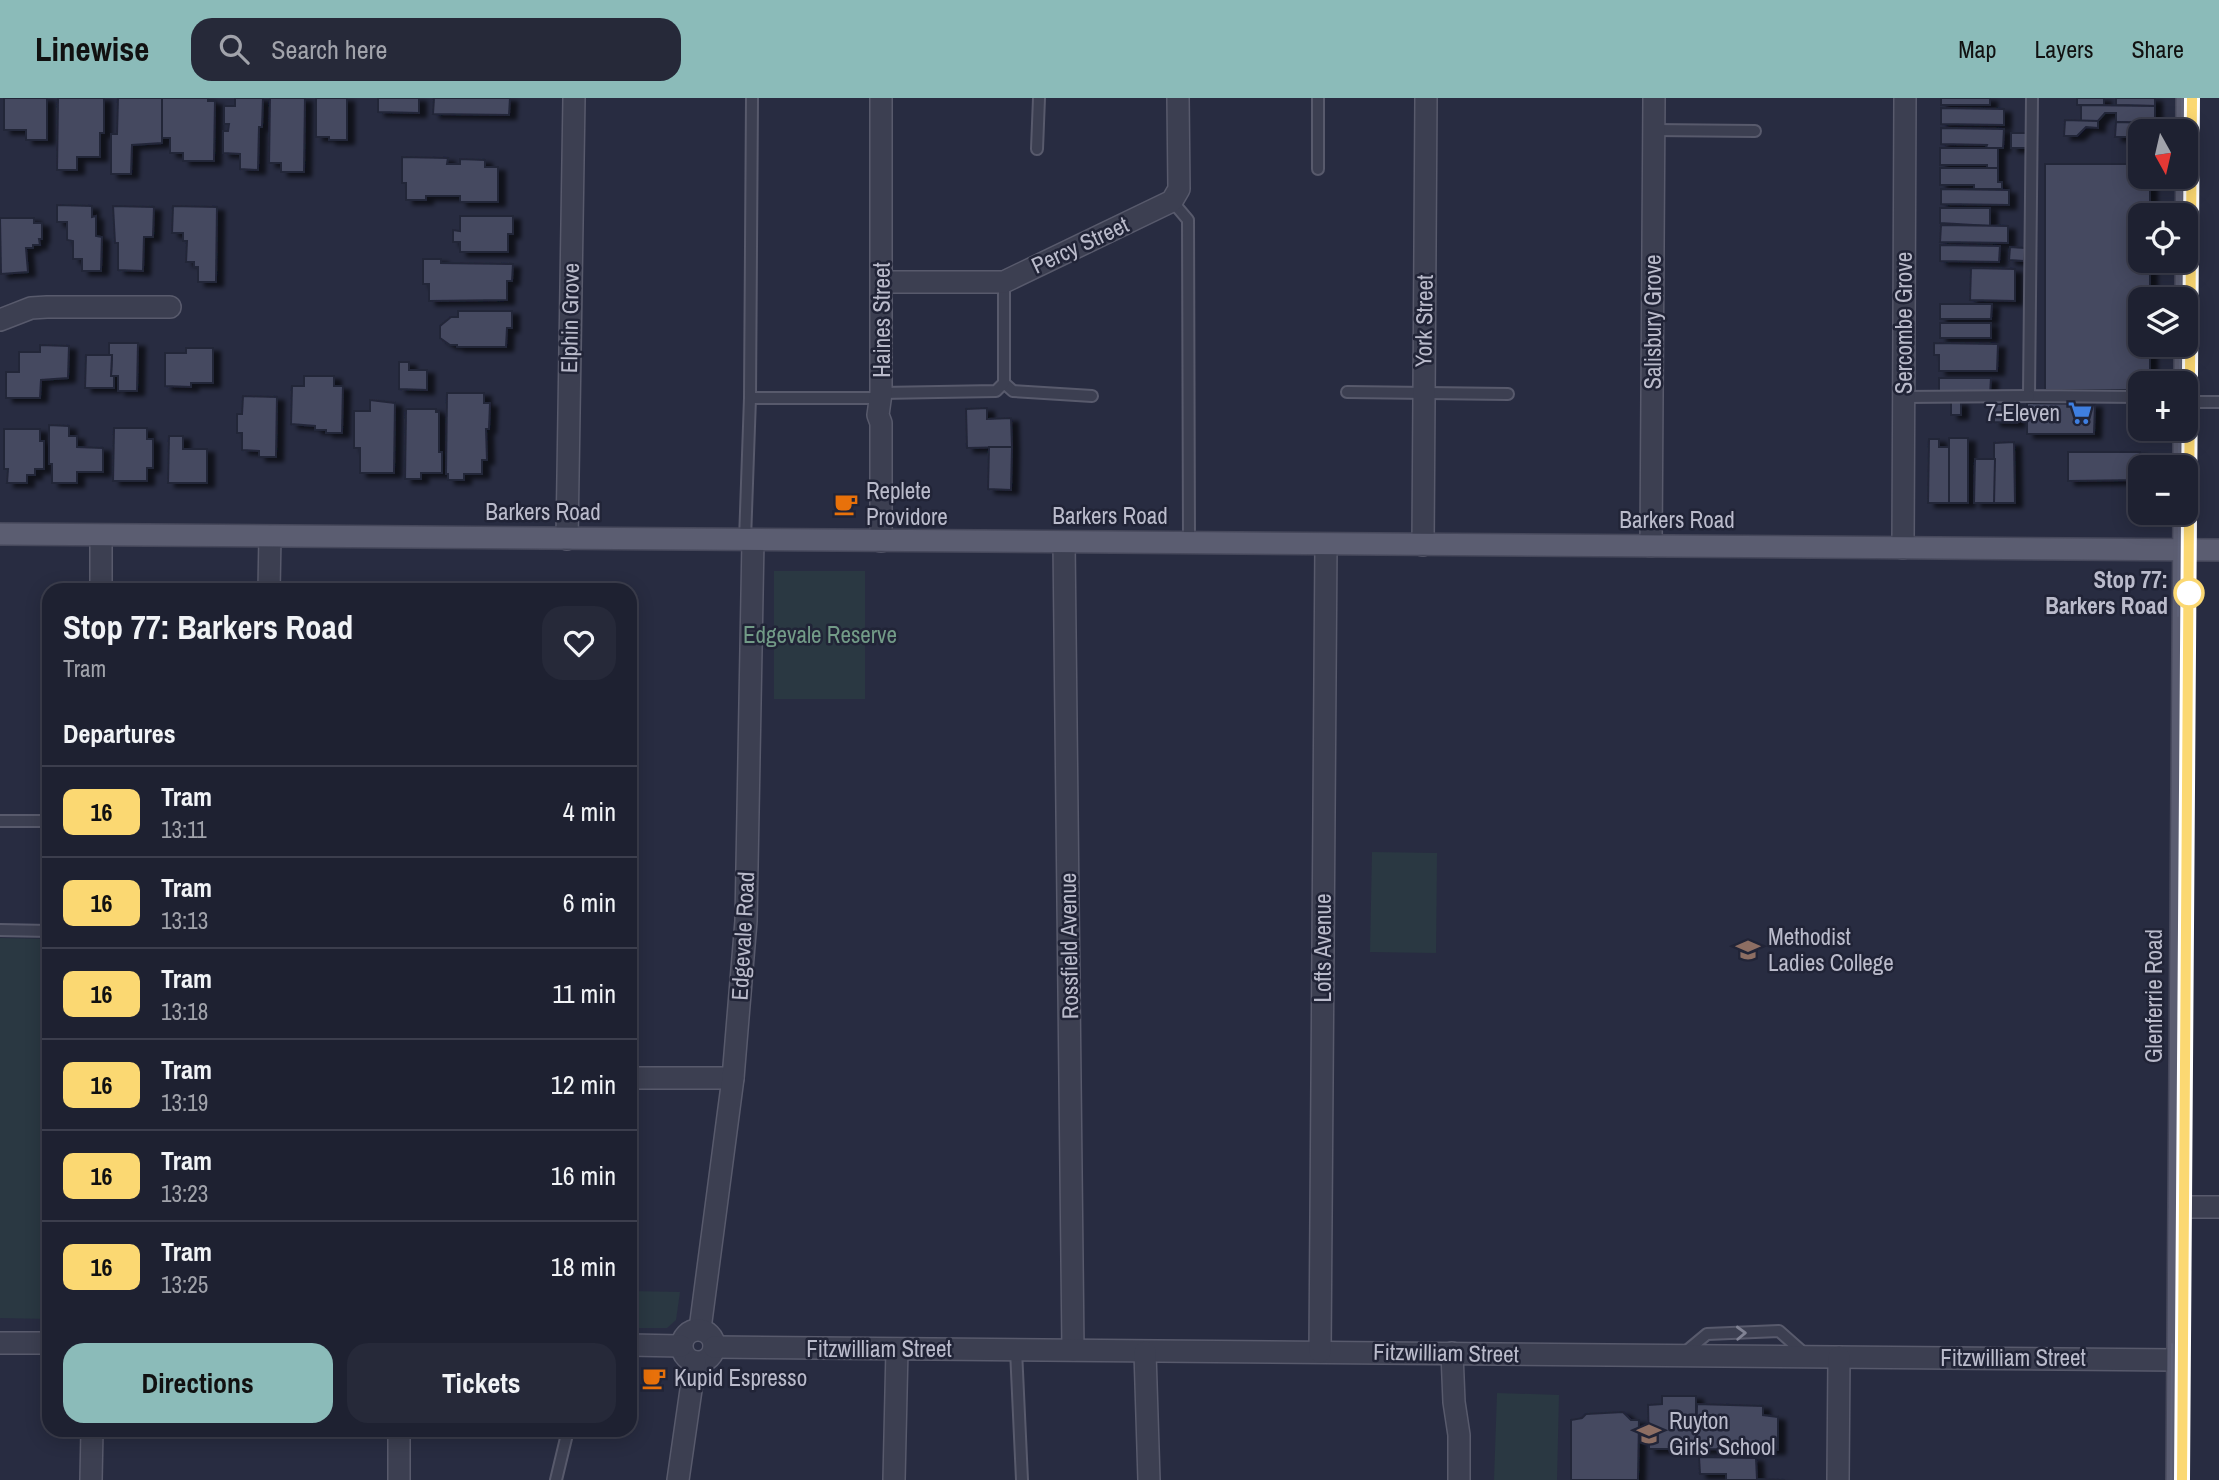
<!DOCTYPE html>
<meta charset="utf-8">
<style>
:root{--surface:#1e2131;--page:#262939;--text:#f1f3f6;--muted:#a1a3ab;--line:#3c3e4d;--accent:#8bbbb9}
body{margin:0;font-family:"Archivo Narrow",sans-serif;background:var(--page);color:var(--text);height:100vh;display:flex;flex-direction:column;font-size:26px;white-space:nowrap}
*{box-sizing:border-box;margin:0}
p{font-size:23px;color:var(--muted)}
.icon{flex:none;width:38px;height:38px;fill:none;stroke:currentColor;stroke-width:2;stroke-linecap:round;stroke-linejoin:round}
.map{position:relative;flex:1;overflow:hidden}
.drawer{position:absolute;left:42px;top:485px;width:595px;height:854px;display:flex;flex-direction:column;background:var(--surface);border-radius:21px;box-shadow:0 4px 18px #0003,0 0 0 2px var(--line)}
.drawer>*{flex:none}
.badge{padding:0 14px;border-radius:10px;font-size:24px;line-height:46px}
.needle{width:46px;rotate:172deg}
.buttons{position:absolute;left:2128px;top:21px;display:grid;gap:14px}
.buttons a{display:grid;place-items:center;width:70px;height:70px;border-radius:14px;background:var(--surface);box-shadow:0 4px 18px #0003,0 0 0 2px var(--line);font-size:35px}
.map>.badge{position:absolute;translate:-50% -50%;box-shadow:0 0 0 4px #fff}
h2{padding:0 21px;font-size:26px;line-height:63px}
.round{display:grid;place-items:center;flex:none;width:74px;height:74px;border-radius:21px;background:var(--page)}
.headline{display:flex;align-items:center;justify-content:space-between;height:119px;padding:0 21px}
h1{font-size:33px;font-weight:700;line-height:52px}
.primary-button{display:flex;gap:14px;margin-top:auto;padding:14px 21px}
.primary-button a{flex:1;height:80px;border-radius:21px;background:var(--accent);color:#111;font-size:28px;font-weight:700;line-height:80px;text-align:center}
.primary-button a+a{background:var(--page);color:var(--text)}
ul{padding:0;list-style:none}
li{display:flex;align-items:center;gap:21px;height:91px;padding:0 21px;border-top:2px solid var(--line)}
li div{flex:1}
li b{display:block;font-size:26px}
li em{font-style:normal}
li .badge{min-width:77px;font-weight:700;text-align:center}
header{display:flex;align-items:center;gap:42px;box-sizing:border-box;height:98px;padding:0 35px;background:var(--accent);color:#111}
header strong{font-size:33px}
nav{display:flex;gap:38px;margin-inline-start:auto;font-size:24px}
.search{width:490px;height:63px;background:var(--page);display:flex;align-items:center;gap:18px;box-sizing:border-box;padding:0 24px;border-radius:21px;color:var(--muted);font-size:26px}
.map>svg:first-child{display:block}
.green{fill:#2a3842}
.building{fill:#454861;stroke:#232639;stroke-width:2;filter:url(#shadow)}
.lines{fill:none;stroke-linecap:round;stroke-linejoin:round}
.service-casing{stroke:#585a6c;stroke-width:14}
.minor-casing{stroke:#585a6c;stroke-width:24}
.primary-casing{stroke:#46485b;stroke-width:24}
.service{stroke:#3c3f51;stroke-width:10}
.minor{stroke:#3c3f51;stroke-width:21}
.primary{stroke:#5b5d71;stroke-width:21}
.tram{stroke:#5f6278;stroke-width:2}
.oneway{stroke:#818394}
.line-casing{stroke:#fff;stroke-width:16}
.line{stroke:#fbd872;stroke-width:10}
.stop-dot{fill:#fff;stroke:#fbd872;stroke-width:3.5}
.labels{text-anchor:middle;stroke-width:5;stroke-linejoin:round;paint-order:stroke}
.street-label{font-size:23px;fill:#babbcb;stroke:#212437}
.poi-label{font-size:23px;fill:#babbcb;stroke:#212437;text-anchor:start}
.stop-label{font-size:23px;font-weight:bold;fill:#babbcb;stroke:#212437;text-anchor:end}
.park-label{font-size:23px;fill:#729b87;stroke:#212437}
</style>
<header>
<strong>Linewise</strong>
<div class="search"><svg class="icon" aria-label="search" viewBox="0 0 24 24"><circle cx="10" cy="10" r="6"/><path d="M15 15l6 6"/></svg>Search here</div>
<nav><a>Map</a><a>Layers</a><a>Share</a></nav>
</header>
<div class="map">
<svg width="2219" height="1382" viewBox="0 0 2219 1382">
<defs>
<filter id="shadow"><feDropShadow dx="7" dy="4" stdDeviation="2" flood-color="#0009"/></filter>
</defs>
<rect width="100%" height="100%" fill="#282c41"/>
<!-- green -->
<g class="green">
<rect x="774" y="473" width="91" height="128"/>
<polygon points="1372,754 1437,755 1436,855 1370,854"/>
<polygon points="0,840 49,841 49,1221 0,1220"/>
<polygon points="630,1193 680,1194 676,1222 667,1230 630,1230"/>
<polygon points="1497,1295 1559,1297 1557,1382 1494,1382"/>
</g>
<!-- building -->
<g class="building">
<polygon points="4,0 47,0 47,42 26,42 26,32 4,32"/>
<polygon points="58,0 104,0 104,35 100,35 100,59 77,59 77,72 57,72"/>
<polygon points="118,0 162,0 162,45 132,47 131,76 111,76 111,36 117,36"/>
<polygon points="162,0 208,0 208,3 215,3 214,63 183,63 183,55 170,55 170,40 162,40"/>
<polygon points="235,0 263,0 262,29 259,29 258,72 240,71 240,56 223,55 223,33 228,33 229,26 224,26 224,8 235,8"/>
<polygon points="270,0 305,0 304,74 281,74 281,65 269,65"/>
<polygon points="316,0 347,0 347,42 329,42 329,39 316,39"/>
<polygon points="378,0 419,0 419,15 378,14"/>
<polygon points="434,0 510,0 509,17 433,16"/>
<rect x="1941" y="0" width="49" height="7"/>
<rect x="2077" y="0" width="27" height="7"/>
<polygon points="2116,0 2155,0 2155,8 2116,7"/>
<polygon points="2081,7 2155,8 2155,25 2116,24 2116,15 2105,15 2098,23 2081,23"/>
<polygon points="1941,10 2004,11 2004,27 1941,26"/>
<polygon points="2065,22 2098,23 2098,30 2086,29 2077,38 2064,38"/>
<polygon points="2116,24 2155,25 2155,33 2140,33 2140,39 2115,39"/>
<polygon points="1941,30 2004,31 2003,50 1986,50 1987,47 1941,46"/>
<polygon points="2011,35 2028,35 2027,50 2011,50"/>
<polygon points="1940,50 1998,50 1998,70 1987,70 1987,67 1940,67"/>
<polygon points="402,59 448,60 447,66 460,66 460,61 485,62 485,69 498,69 498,104 460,104 460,98 426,98 426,102 406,102 406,85 402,85"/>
<polygon points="2045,66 2140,66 2140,79 2150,79 2150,117 2140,117 2140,163 2150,163 2150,201 2140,201 2140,247 2150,247 2150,285 2140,285 2140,292 2045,292"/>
<polygon points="1940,70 1998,70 1998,84 2002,84 2002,91 1974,91 1974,87 1940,87"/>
<polygon points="1941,91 2009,92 2009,107 1941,106"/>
<polygon points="57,107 92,108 92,119 96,118 96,138 102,139 101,173 82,173 82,161 73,161 73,143 67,142 67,124 57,124"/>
<polygon points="113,108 154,109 153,139 144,139 143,173 118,172 118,145 115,145"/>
<polygon points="173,108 217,109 216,184 198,184 198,169 194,169 194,164 186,164 187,143 183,143 183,135 172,135"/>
<polygon points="1940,110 1990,110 1990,128 1940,125"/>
<polygon points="460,118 513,118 513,136 508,136 508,154 460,154 460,144 453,144 453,132 460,133"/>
<polygon points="0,120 34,120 34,125 42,125 42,141 39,141 40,147 33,147 33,150 26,150 28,174 1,176"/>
<polygon points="1941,127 2008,128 2008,145 1940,144"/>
<polygon points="1940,147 2000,148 1999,164 1940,163"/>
<polygon points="2010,149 2025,150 2024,163 2009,162"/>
<polygon points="423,161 441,161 441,165 513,166 512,183 507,183 507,202 429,203 429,186 423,186"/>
<polygon points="1971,170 2015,171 2015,203 1970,202"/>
<polygon points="1940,206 1992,206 1991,221 1940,221"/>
<polygon points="458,213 512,213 512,230 507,230 506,249 457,249 457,247 450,247 440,240 440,228 451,219 458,219"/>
<rect x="1940" y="225" width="51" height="15"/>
<polygon points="109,245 138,245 137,293 118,293 118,278 111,278 112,257 109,257"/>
<polygon points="1934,245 1998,246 1997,273 1939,273 1939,257 1934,257"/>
<polygon points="40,247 69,248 68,280 41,282 40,300 6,300 6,274 19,274 19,254 40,254"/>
<polygon points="186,250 213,250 213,285 191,285 191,289 165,288 165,255 186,255"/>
<polygon points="86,257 112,257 111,278 114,278 114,290 85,290"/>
<polygon points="399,264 409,264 409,272 427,272 427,292 399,291"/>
<polygon points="304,278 334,278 334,288 343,288 342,335 326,335 326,332 315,332 315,328 291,326 292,288 304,288"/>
<polygon points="1939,280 1991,280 1990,296 1939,296"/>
<polygon points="447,295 484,295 484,305 490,305 489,331 486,331 487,362 482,362 482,376 464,376 464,382 448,382 448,376 446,376"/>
<polygon points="243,298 277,299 276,359 259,359 259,353 242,352 242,335 237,335 237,316 242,316"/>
<polygon points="370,302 395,305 394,375 360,375 360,350 354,350 354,313 370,313"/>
<rect x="1951" y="304" width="10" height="13"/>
<polygon points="2027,305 2095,306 2094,336 2027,336"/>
<polygon points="1994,306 2017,306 2017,325 1994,324"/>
<polygon points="987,310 987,321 1011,320 1012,349 967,350 966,311"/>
<polygon points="406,311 436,311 436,314 439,314 439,354 442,354 442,375 421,375 421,381 405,381"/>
<polygon points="49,327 69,328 69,338 77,338 77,349 103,350 103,374 77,374 77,385 52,385 52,366 49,366"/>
<polygon points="114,330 147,330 147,341 153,341 153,370 147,370 147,383 113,383"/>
<polygon points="4,331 40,331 40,343 44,343 44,371 35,371 35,377 27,377 27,385 7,385 8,371 4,371"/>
<polygon points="169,338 183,338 183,351 207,351 207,385 168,385"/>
<rect x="1949" y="340" width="19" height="65"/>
<polygon points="1929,341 1939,341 1939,349 1949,349 1949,405 1928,405"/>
<polygon points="2014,344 2015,405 1994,405 1994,345"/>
<polygon points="989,349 1012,349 1011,392 988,391"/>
<polygon points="2068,354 2140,354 2140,382 2068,383"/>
<polygon points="1975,361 1995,361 1994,405 1974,405"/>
<polygon points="1662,1298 1696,1298 1696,1351 1649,1351 1648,1307 1662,1306"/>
<polygon points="1697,1306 1763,1308 1763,1317 1778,1319 1778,1352 1696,1351"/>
<polygon points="1623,1314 1631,1322 1639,1322 1638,1382 1571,1382 1571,1322 1582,1320 1586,1316"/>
<polygon points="1699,1359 1756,1360 1757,1381 1785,1382 1726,1382 1726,1376 1700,1376"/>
</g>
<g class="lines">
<!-- service casing -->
<g class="service-casing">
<g id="service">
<polyline points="2032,0 2029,298 2140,299"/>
<polyline points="1654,32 1755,33"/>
<polyline points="1037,51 1039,0"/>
<polyline points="1318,71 1318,0"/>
<polyline points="1172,103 1188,122 1189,445"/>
<polyline points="1004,285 1013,293 1092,298"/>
<polyline points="1347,294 1508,296"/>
<polyline points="881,295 996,293 1004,285 1004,184"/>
<polyline points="1904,299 2029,298"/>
<polyline points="750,300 879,300"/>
<polyline points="2186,304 2219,304"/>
<polyline points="745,442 750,300 752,0"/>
<polyline points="0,723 49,723"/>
<polyline points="0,832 49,833"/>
<polyline points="1016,1252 1022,1382"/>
<polyline points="1683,1256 1707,1236 1779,1233 1805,1256"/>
<polyline points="556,1382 568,1332"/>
</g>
</g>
<!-- minor casing -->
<g class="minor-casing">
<g id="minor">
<polyline points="882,184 1004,184 1172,103 1179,91 1178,0"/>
<polyline points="0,222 31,210 47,209 170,209"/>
<polyline points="567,441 574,0"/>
<polyline points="881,443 881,325 878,317 881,295 881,0"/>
<polyline points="1064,444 1073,1252"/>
<polyline points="1423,447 1426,0"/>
<polyline points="1651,448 1654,0"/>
<polyline points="1903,450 1905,0"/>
<polyline points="101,492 101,437"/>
<polyline points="269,492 270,438"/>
<polyline points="630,980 733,980"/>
<polyline points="2179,1109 2219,1109"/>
<polyline points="700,1231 733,980 746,823 753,442"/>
<circle cx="698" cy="1248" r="16"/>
<polyline points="0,1245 49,1245"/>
<polyline points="630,1247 681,1248"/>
<polyline points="714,1249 2177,1262"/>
<polyline points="1145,1254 1149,1382"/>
<polyline points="1320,1254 1326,446"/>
<polyline points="1452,1255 1454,1304 1459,1337 1459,1382"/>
<polyline points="91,1382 92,1332"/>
<polyline points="399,1382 399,1332"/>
<polyline points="678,1382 695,1264"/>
<polyline points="894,1382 897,1251"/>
<polyline points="1838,1382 1839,1259"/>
</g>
</g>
<!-- primary casing -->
<g class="primary-casing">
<g id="primary">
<polyline points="2186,201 2187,0"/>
<polyline points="2185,285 2185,247"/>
<polyline points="2184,369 2184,331"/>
<polyline points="0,436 2219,452"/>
<polyline points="2177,1382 2184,415"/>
</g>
</g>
<!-- service -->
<use href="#service" class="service"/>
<!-- minor -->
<use href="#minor" class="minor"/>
<!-- primary -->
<use href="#primary" class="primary"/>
<!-- tram -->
<g class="tram">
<polyline points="2182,33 2182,0"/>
<polyline points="2181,117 2181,79"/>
<polyline points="2180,201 2181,163"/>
<polyline points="2180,285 2180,247"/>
<polyline points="2179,369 2179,331"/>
<polyline points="2178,518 2179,415"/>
<polyline points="2171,1382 2172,1246"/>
<polyline points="2182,1382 2192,0"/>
</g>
</g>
<!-- one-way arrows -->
<defs><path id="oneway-chevron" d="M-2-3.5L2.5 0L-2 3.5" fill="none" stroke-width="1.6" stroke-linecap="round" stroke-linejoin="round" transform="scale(1.75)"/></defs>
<use class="oneway" href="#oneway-chevron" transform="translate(1741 1235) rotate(-2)"/>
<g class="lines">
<!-- line casing -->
<g class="line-casing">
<polyline id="line" points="2182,1382 2192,0"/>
</g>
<!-- line -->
<use href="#line" class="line"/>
</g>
<!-- icons -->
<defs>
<g id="supermarket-bare" transform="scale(1.89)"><path d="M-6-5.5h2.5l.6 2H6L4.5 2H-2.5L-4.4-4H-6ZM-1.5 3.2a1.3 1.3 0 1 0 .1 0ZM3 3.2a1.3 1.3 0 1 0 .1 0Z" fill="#3f7fe0" stroke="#212437" stroke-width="2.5" paint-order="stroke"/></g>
<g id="cafe-bare" transform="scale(1.89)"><path d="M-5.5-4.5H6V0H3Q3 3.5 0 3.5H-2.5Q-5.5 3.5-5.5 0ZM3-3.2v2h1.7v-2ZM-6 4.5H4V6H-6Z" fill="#e8710a" stroke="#212437" stroke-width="2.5" paint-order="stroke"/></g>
<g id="school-bare" transform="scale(1.89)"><path d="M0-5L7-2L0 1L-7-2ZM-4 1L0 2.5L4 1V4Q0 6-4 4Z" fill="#8d6e63" stroke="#212437" stroke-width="2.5" paint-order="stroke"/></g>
</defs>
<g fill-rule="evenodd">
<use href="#supermarket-bare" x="2080" y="315"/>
<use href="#cafe-bare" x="846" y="406"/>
<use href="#school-bare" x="1748" y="852"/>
<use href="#cafe-bare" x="654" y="1280"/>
<use href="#school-bare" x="1649" y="1336"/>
</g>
<!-- markers -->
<circle class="stop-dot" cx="2189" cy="495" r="14"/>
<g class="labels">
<!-- street labels -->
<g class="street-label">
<text transform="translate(1080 147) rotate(-25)" y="8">Percy Street</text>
<text transform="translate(570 220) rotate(-89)" y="8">Elphin Grove</text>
<text transform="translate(882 222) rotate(-90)" y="8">Haines Street</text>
<text transform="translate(1424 223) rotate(-89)" y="8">York Street</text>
<text transform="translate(1653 224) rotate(-90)" y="8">Salisbury Grove</text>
<text transform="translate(1904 225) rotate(-90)" y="8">Sercombe Grove</text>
<text x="543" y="422">Barkers Road</text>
<text x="1110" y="426">Barkers Road</text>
<text x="1677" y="430">Barkers Road</text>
<text transform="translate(743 838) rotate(-87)" y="8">Edgevale Road</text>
<text transform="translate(1069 848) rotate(-91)" y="8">Rossfield Avenue</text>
<text transform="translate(1323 850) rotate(-90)" y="8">Lofts Avenue</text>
<text transform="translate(2154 898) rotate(-90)" y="8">Glenferrie Road</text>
<text x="879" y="1259">Fitzwilliam Street</text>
<text transform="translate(1446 1255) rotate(1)" y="8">Fitzwilliam Street</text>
<text x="2013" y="1268">Fitzwilliam Street</text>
</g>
<!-- poi labels -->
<g class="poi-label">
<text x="2060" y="323" text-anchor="end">7-Eleven</text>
<text x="866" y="401">Replete<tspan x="866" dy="26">Providore</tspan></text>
<text x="1768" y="847">Methodist<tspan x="1768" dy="26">Ladies College</tspan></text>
<text x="674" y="1288">Kupid Espresso</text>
<text x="1669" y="1331">Ruyton<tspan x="1669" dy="26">Girls' School</tspan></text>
</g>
<!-- stop labels -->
<g class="stop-label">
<text x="2168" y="490">Stop 77:<tspan x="2168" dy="26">Barkers Road</tspan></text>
</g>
<!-- park labels -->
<g class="park-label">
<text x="820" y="545">Edgevale Reserve</text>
</g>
</g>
</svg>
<div class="buttons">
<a><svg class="needle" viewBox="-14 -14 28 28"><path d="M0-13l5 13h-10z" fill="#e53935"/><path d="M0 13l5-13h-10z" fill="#a1a3ab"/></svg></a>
<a><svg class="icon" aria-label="locate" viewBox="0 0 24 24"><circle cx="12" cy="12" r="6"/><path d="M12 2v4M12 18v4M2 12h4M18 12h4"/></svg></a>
<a><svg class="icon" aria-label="layers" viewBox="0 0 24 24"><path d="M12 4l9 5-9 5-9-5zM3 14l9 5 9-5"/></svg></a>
<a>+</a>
<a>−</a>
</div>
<section class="drawer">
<div class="headline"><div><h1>Stop 77: Barkers Road</h1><p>Tram</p></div><a class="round"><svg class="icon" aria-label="heart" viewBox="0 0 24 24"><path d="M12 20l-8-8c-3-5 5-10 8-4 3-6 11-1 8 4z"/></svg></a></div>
<h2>Departures</h2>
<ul>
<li><span class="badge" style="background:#fbd872;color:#111">16</span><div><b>Tram</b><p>13:11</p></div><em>4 min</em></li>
<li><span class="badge" style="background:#fbd872;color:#111">16</span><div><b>Tram</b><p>13:13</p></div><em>6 min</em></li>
<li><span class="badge" style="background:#fbd872;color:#111">16</span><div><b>Tram</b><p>13:18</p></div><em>11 min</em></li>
<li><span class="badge" style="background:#fbd872;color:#111">16</span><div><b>Tram</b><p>13:19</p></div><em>12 min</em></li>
<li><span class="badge" style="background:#fbd872;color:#111">16</span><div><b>Tram</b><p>13:23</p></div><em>16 min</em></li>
<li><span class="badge" style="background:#fbd872;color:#111">16</span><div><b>Tram</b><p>13:25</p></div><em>18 min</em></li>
</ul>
<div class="primary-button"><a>Directions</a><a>Tickets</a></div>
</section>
</div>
